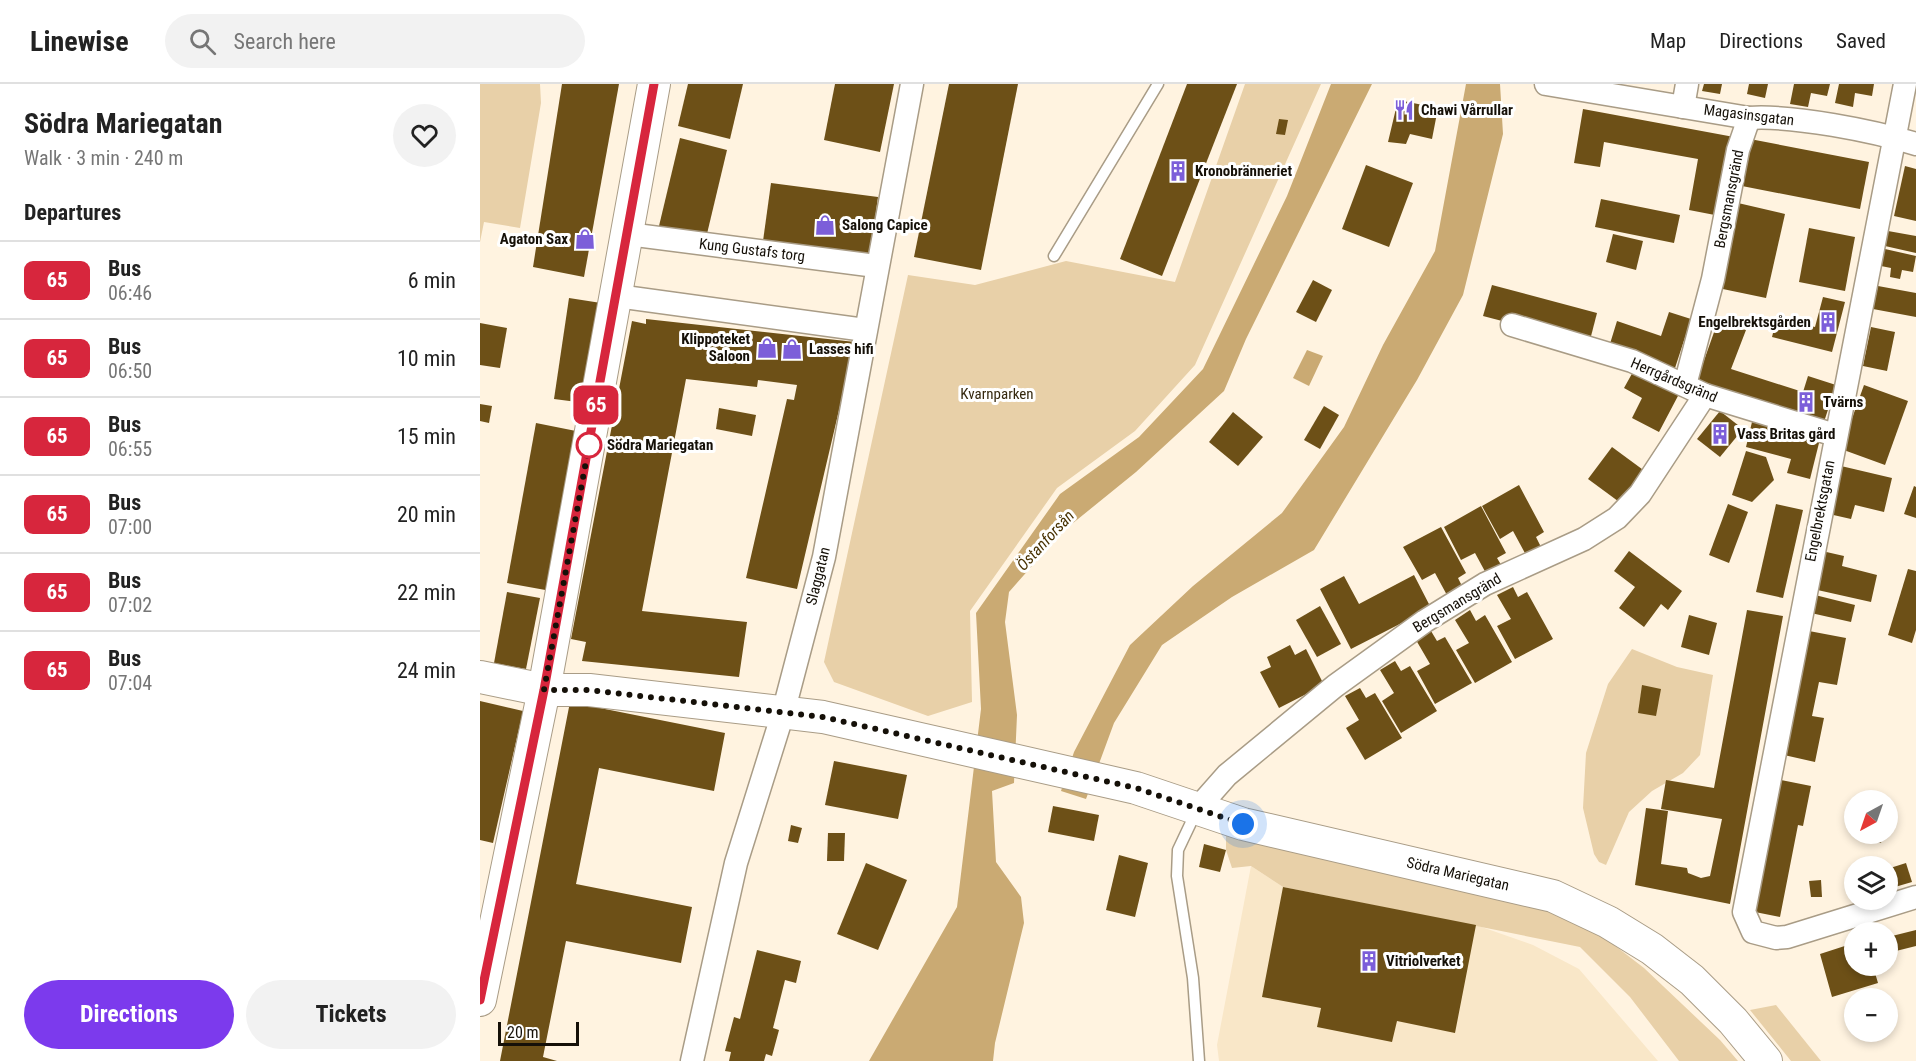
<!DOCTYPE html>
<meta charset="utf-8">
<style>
:root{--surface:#fff;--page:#f2f2f2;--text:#222;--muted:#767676;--line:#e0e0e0;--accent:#7c3aed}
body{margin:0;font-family:"Roboto Condensed",sans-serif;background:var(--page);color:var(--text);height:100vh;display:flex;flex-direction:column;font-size:22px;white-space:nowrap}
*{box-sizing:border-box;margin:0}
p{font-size:20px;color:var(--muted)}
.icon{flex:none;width:33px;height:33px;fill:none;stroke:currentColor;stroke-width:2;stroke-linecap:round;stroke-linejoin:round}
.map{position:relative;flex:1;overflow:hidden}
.side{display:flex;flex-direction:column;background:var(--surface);width:480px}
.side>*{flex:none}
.badge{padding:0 12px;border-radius:9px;font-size:21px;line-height:39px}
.needle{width:39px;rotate:220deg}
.tools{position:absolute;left:1364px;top:706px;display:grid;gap:12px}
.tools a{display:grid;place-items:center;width:54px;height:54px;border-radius:50%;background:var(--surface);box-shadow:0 3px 9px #0003;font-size:30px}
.scale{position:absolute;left:18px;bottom:15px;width:81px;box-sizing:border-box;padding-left:6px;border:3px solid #151008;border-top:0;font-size:16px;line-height:21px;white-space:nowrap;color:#151008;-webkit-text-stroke:4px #fff;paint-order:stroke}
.you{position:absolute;width:30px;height:30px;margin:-15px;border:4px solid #fff;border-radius:50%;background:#1a73e8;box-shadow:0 0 0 9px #1a73e833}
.map>.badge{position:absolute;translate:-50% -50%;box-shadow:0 0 0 3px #fff}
h2{padding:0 24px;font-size:22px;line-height:54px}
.round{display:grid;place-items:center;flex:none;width:63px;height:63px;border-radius:32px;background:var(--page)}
.summary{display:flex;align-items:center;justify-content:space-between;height:102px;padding:0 24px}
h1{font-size:28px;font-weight:700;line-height:45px}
.button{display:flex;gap:12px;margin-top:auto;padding:12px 24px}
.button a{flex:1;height:69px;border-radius:36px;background:var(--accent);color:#fff;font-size:24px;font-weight:700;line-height:69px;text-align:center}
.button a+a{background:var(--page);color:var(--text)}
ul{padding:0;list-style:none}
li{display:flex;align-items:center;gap:18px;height:78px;padding:0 24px;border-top:2px solid var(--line)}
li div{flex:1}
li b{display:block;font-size:22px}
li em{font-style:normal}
li .badge{min-width:66px;font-weight:700;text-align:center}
header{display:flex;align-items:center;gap:36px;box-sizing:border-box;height:84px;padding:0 30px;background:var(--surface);border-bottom:2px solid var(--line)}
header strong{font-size:28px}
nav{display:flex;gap:33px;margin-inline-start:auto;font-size:21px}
.search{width:420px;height:54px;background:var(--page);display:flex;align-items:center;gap:15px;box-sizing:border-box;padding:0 21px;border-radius:33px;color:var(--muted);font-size:22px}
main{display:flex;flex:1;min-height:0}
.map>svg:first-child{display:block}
.built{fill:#f9e7c8}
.green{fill:#e8d0a8}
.water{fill:#caaa73}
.building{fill:#6d5017}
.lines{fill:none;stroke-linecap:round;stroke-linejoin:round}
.lane-casing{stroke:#a99c86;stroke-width:13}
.street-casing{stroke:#a99c86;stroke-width:25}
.secondary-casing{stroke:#a99c86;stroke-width:34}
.lane{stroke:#fff;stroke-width:10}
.street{stroke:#fff;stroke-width:22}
.secondary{stroke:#fff;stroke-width:32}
.line-casing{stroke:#fff;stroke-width:14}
.line{stroke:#d7263d;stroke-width:9}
.walk{stroke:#151008;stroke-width:6;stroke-dasharray:0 10.8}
.stop-dot{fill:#fff;stroke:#d7263d;stroke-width:3}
.labels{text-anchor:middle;stroke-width:6;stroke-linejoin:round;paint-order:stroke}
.poi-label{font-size:15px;font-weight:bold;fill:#151008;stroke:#fff;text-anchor:start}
.street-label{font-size:15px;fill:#151008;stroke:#fff}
.park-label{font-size:15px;fill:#35280e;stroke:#fff}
.stop-label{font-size:15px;font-weight:bold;fill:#151008;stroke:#fff;text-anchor:start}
.water-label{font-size:16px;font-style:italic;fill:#473102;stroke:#fff}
</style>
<header>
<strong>Linewise</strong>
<div class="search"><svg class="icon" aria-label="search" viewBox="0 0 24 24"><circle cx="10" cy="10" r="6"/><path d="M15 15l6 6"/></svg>Search here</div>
<nav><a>Map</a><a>Directions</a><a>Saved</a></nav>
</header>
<main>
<section class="side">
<div class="summary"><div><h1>Södra Mariegatan</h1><p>Walk · 3 min · 240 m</p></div><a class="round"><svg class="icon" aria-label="heart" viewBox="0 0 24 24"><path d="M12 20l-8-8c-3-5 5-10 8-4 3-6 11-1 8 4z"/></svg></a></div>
<h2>Departures</h2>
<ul>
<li><span class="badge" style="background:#d7263d;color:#fff">65</span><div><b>Bus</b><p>06:46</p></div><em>6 min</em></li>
<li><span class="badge" style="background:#d7263d;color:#fff">65</span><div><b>Bus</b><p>06:50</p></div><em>10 min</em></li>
<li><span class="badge" style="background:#d7263d;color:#fff">65</span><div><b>Bus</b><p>06:55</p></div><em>15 min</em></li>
<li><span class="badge" style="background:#d7263d;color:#fff">65</span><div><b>Bus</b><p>07:00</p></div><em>20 min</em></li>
<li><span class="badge" style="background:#d7263d;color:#fff">65</span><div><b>Bus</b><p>07:02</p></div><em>22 min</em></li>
<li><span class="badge" style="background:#d7263d;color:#fff">65</span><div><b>Bus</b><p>07:04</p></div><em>24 min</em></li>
</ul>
<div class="button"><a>Directions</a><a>Tickets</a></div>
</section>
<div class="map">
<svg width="1436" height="977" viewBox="0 0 1436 977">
<rect width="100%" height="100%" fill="#fff3e0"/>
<!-- built -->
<polygon class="built" points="771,782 803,803 996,841 1053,861 1099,885 1178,977 739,977 737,961"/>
<!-- green -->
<g class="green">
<polygon points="0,0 60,0 61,19 40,144 4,138 0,158"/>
<polygon points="765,0 841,0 715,281 655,347 577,404 490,527 492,618 448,632 354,598 344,578 428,191 495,201 586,177 695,198"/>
<polygon points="1152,565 1197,583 1233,591 1220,671 1203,689 1172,707 1149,728 1126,781 1119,778 1114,770 1103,724 1106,669 1128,600"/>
<polygon points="746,748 933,796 1056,822 1112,844 1164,884 1240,956 1258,977 1199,977 1150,913 1100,863 803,803 771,782 752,784 746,766"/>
<polygon points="1296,921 1341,977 1311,977 1270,926"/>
</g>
<!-- water -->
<g class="water">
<polygon points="851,0 892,0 766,255 744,307 656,388 582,448 529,508 525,538 537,631 534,699 512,707 516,778 541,813 544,839 515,959 513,977 389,977 477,823 501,625 496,529 580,410 659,353 723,285 807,112"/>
<polygon points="986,0 1020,0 1023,50 983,211 937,296 834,466 752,513 682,561 634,639 606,715 581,707 594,668 650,561 713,502 802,429 864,343 903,261 955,167"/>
<polygon points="827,266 843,272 829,302 813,294"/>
</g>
<!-- building -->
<g class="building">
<polygon points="82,0 139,0 104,193 53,183"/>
<polygon points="208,0 263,0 250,55 198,42"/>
<polygon points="355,0 414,0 400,68 344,56"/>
<polygon points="469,0 538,0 501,186 434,173"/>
<polygon points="707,0 757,0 682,192 640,175"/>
<polygon points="1224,0 1242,0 1240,10 1222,7"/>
<polygon points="1269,0 1288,0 1285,14 1267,10"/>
<polygon points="1314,0 1350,0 1347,12 1331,9 1328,23 1310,20"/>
<polygon points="1359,0 1394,0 1392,12 1375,9 1373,23 1355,19"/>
<polygon points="918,16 958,24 952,55 930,50 926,60 908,58"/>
<polygon points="1103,25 1254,53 1240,132 1209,126 1218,75 1124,58 1120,83 1094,79"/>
<polygon points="799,35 808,36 805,51 796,50"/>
<polygon points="200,54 247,66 226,154 179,142"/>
<polygon points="1270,55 1389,78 1380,125 1262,102"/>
<polygon points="886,81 933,99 909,163 862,145"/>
<polygon points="1425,82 1436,85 1436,137 1414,132"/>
<polygon points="291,99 398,113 390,171 283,157"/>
<polygon points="1121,115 1200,131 1194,159 1115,143"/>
<polygon points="1258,119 1305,130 1286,214 1238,204"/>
<polygon points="1329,144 1375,153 1365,207 1319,198"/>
<polygon points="1408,147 1436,152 1436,169 1405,162"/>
<polygon points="1133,150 1163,157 1156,186 1126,178"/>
<polygon points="1405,165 1436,172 1433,188 1422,186 1420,195 1410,193 1411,184 1401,182"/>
<polygon points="833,196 852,206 836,238 816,228"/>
<polygon points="1012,201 1117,229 1109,260 1003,232"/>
<polygon points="1398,202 1436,209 1436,233 1393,225"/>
<polygon points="1343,213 1365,218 1352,268 1292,253 1297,233 1335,243"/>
<polygon points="89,214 121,219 105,319 74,315"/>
<polygon points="1189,228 1211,235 1195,284 1129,263 1137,237 1181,252"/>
<polygon points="166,235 375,258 317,505 266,494 307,315 314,316 317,301 278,296 277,303 206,295 162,527 267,538 259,593 102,577 106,558 91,555 152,237 166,240"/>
<polygon points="1238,237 1266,246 1251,285 1323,308 1328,292 1356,301 1343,341 1216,299"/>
<polygon points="0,239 27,244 20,284 0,281"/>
<polygon points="1391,243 1415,248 1407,287 1383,282"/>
<polygon points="1154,286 1199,310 1179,348 1152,334 1162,314 1144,304"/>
<polygon points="1384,301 1428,317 1405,381 1361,365"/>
<polygon points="0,320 12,322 9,339 0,337"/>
<polygon points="844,322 859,331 840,365 824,356"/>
<polygon points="239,324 276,331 272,352 236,345"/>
<polygon points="1240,327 1263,345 1240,373 1217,355"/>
<polygon points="753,328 783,353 758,382 729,358"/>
<polygon points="1272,338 1340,355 1330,395 1307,389 1311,375 1266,363"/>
<polygon points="56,339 101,348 71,507 27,499"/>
<polygon points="1132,363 1166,388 1142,420 1108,395"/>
<polygon points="1266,367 1286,373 1294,396 1272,418 1252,411"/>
<polygon points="1361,382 1412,394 1404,428 1375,421 1371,435 1349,430"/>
<polygon points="1039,401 1064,448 1056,453 1061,463 1046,471 1033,447 1020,455 1002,422"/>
<polygon points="1434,402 1436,403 1436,434 1424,430"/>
<polygon points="1248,420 1268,428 1249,479 1229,471"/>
<polygon points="1296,420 1323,426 1303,514 1276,508"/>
<polygon points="1001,422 1026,469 1017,474 1023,484 1008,493 995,469 981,476 964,443"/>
<polygon points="961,443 986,489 978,494 983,504 968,513 955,489 942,496 923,463"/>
<polygon points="1149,467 1202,507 1188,526 1181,520 1164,543 1139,524 1155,503 1134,487"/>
<polygon points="1342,467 1364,472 1362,482 1397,491 1391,518 1333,505"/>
<polygon points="1428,485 1436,487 1436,546 1432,559 1408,551"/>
<polygon points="934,491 951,524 871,565 840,505 864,492 879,520"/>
<polygon points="1033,503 1038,513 1047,508 1073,555 1035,575 1017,542 1031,535 1017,511"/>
<polygon points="27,508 60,514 46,585 14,579"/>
<polygon points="1335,511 1375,521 1371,538 1331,529"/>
<polygon points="840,522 861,560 837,573 816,536"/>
<polygon points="990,526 996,537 1005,531 1032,578 995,599 976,566 989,559 975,536"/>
<polygon points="1267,526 1303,532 1250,820 1155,801 1166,724 1188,727 1181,780 1207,784 1208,789 1221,794 1230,792 1242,735 1181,725 1186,696 1234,704"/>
<polygon points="1209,531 1237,539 1229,571 1201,563"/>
<polygon points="951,547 957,557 965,553 992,599 955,620 937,587 950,580 936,556"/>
<polygon points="1329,547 1366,554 1357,601 1339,598 1332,632 1344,634 1335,678 1304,671"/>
<polygon points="810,561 815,571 826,565 844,601 799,624 780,588 791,583 787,573"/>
<polygon points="915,577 921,587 930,582 957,627 921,649 902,617 914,609 900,586"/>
<polygon points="1162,601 1181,605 1176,632 1158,629"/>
<polygon points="880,604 886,614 895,609 922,654 885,676 866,644 879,636 865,612"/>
<polygon points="0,617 43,627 13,759 0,756"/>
<polygon points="90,618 245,649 234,707 119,684 96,800 212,823 201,879 86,857 63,973 77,977 20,977"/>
<polygon points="354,677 427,691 418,735 345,721"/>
<polygon points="1301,696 1331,702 1323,742 1318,741 1300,833 1275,828"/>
<polygon points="573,722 619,731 614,757 568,748"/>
<polygon points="311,741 322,744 318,759 308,757"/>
<polygon points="348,749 365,749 364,777 347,777"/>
<polygon points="1386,750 1403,750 1401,759 1384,755"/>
<polygon points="724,760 746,766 740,788 719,783"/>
<polygon points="639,771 668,779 655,833 626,826"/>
<polygon points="386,779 427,796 398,866 357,850"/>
<polygon points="1426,779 1432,798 1408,805 1407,785"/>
<polygon points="1341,796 1342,813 1331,813 1329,797"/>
<polygon points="803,803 996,841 975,949 917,937 912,958 837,943 841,924 782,913"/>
<polygon points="1436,846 1436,862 1412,868 1408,853"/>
<polygon points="1374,859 1374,882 1393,882 1398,899 1352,913 1340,870"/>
<polygon points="277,866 321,877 316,899 305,896 293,944 299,946 292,972 286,970 284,977 249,977 251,968 245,967 254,933 260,935"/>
</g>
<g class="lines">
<!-- lane casing -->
<g class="lane-casing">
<g id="lane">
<polyline points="574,172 678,0"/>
<polyline points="716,728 698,766 697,792 713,894 719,977"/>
</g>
</g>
<!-- street casing -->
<g class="street-casing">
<g id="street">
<path d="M 1066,0 L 1269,34 C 1313,31 1394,47 1436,60"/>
<polyline points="1425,0 1264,828 1273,848 1296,854 1307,853 1436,813"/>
<polyline points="1203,23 1207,0"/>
<polyline points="148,150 396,182"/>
<polyline points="137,212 385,246"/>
<polyline points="1032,241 1152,277 1225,311 1355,351"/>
<polyline points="1205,301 1233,195 1258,66 1269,34"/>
<polyline points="717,725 747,691 855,602 945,537 1005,500 1104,455 1137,434 1160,410 1225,311"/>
<polyline points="212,977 256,779 303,629 344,473 432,0"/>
</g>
</g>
<!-- secondary casing -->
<g class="secondary-casing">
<g id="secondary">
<polyline points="0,593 64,606 109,606 343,633 656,704 763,740 1073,812 1128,838 1172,865 1212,896 1253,937 1286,977"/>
<polyline points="0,916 64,606 174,0"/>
</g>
</g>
<!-- lane -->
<use href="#lane" class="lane"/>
<!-- street -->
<use href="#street" class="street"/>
<!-- secondary -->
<use href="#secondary" class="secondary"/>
</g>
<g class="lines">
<!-- line casing -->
<g class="line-casing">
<polyline id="line" points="0,916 64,606 174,0"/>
</g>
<!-- line -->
<use href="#line" class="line"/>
<!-- walk -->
<polyline class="walk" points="109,361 64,606 109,606 343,633 656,704 763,740"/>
</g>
<!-- icons -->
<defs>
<g id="restaurant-bare" transform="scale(1.62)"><path d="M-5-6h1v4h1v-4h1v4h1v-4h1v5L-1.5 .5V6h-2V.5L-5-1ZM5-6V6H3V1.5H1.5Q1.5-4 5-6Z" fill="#7c5ed9" stroke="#fff" stroke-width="2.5" paint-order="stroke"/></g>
<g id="building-bare" transform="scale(1.62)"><path d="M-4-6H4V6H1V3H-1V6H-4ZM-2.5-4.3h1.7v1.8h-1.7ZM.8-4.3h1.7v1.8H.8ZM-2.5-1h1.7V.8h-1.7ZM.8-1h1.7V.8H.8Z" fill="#7c5ed9" stroke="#fff" stroke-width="2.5" paint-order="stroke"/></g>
<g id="shop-bare" transform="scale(1.62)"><path d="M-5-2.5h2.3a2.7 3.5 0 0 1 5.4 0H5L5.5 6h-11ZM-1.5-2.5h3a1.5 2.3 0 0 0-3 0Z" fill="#7c5ed9" stroke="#fff" stroke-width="2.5" paint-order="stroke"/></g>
</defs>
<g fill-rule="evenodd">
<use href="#restaurant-bare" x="924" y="26"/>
<use href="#building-bare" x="698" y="87"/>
<use href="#shop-bare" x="345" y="141"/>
<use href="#shop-bare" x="105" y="155"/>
<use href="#building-bare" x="1348" y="238"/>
<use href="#shop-bare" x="287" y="264"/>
<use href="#shop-bare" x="312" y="265"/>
<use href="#building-bare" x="1326" y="318"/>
<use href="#building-bare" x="1240" y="350"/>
<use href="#building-bare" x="889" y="877"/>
</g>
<!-- markers -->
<circle class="stop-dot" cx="109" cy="361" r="12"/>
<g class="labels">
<!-- poi labels -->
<g class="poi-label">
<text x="941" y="31">Chawi Vårrullar</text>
<text x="715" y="92">Kronobränneriet</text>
<text x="362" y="146">Salong Capice</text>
<text x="88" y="160" text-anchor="end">Agaton Sax</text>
<text x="1331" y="243" text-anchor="end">Engelbrektsgården</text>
<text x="270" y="260" text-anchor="end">Klippoteket<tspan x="270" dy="17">Saloon</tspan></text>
<text x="329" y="270">Lasses hifi</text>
<text x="1343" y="323">Tvärns</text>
<text x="1257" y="355">Vass Britas gård</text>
<text x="906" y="882">Vitriolverket</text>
</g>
<!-- street labels -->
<g class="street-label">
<text transform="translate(1269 31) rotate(7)" y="5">Magasinsgatan</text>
<text transform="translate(1249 115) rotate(-79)" y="5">Bergsmansgränd</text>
<text transform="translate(272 166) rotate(7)" y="5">Kung Gustafs torg</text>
<text transform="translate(1194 296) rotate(23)" y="5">Herrgårdsgränd</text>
<text transform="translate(1340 427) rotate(-79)" y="5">Engelbrektsgatan</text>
<text transform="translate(338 492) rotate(-76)" y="5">Slaggatan</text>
<text transform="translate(977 519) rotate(-31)" y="5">Bergsmansgränd</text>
<text transform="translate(978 790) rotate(13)" y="5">Södra Mariegatan</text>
</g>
<!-- park labels -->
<g class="park-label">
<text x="517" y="315">Kvarnparken</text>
</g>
<!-- stop labels -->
<g class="stop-label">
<text x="127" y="366">Södra Mariegatan</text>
</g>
<!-- water labels -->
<g class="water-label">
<text transform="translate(565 456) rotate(-47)" y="6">Östanforsån</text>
</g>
</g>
</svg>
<div class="tools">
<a><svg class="needle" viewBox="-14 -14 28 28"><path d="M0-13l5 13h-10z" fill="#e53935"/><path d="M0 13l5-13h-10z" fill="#767676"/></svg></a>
<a><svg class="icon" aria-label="layers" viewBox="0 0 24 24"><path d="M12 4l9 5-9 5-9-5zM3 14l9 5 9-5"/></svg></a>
<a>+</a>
<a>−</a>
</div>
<div class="scale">20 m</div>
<div class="you" style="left:763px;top:740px"></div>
<b class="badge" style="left:116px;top:321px;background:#d7263d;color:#fff">65</b>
</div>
</main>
